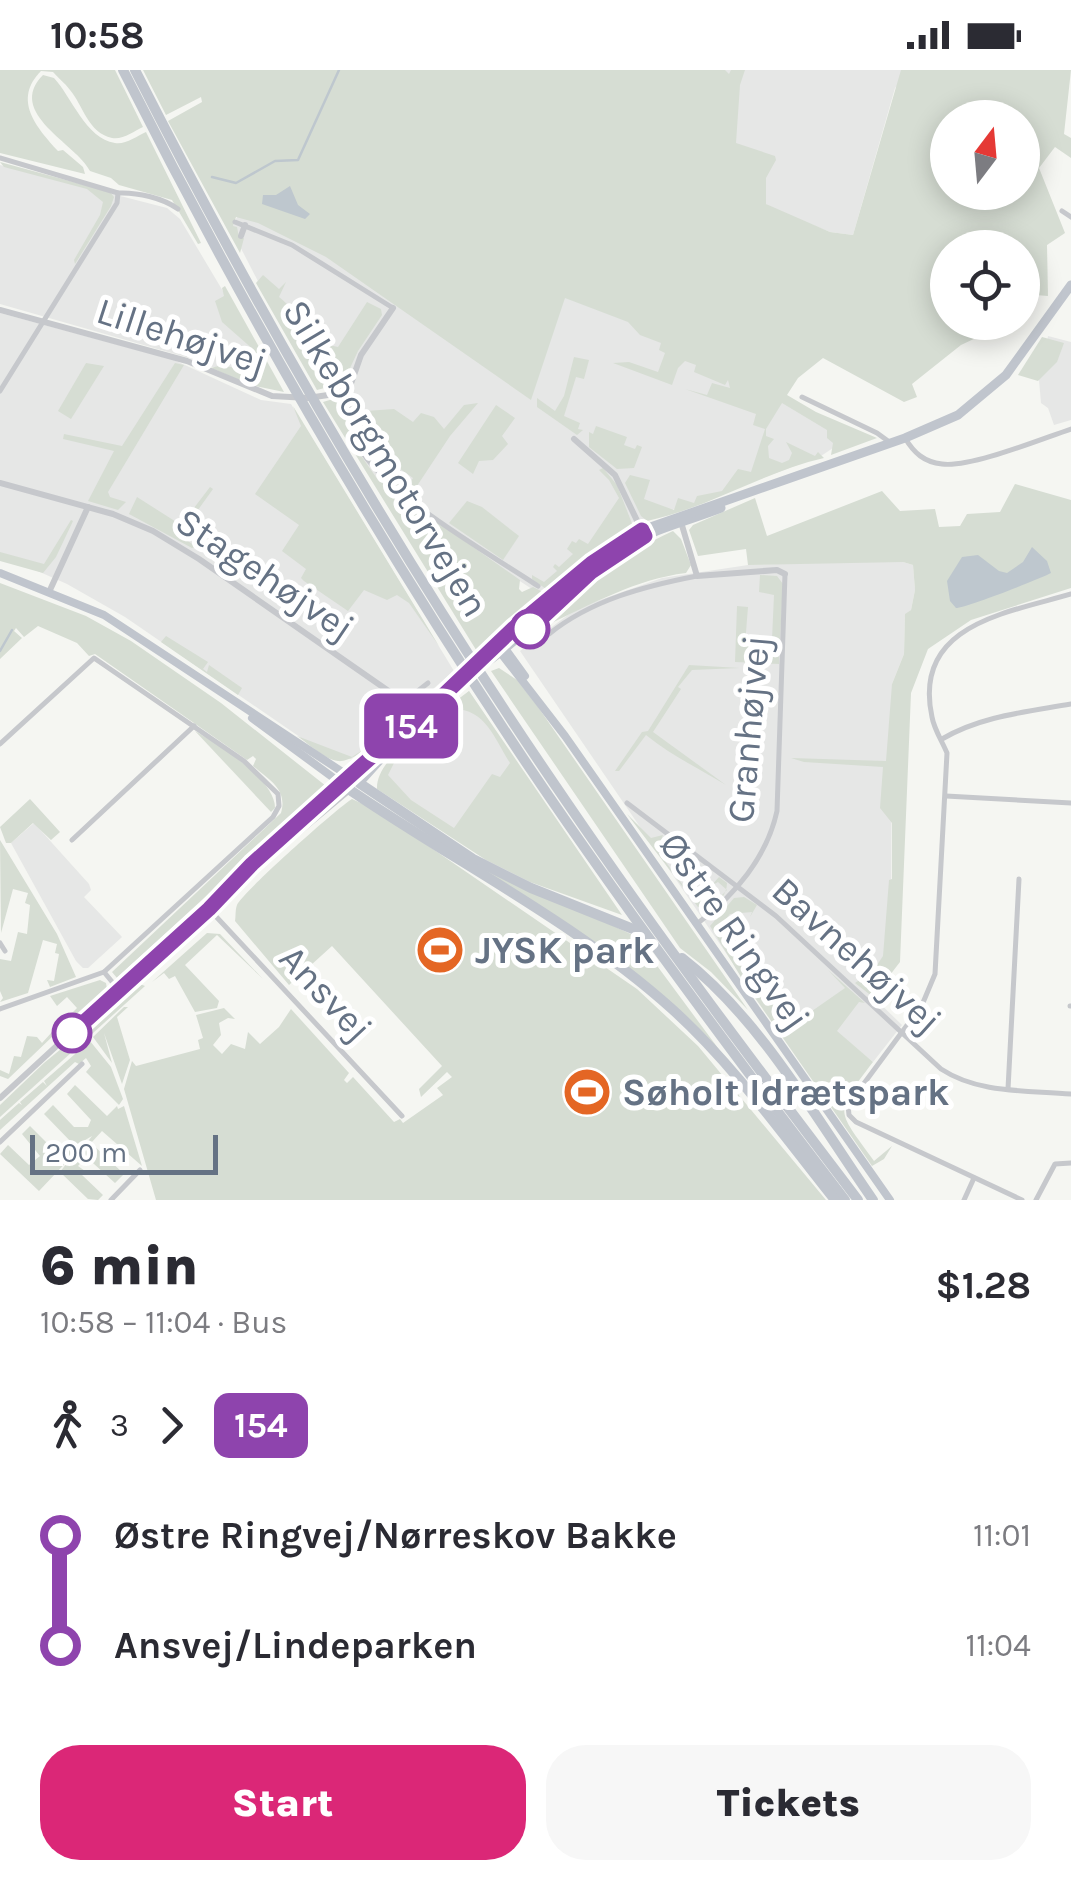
<!DOCTYPE html>
<meta charset="utf-8">
<style>
:root{--surface:#fff;--page:#f7f7f7;--text:#2b2b33;--muted:#7c7c81;--accent:#db2777}
body{margin:0;font-family:Karla,sans-serif;background:var(--page);color:var(--text);height:100vh;display:flex;flex-direction:column;font-size:38px;white-space:nowrap}
*{box-sizing:border-box;margin:0}
p{font-size:32px;color:var(--muted)}
.icon{flex:none;width:55px;height:55px;fill:none;stroke:currentColor;stroke-width:2;stroke-linecap:round;stroke-linejoin:round}
.map{position:relative;height:1130px;overflow:hidden}
.details{display:flex;flex-direction:column;background:var(--surface);flex:1}
.details>*{flex:none}
.badge{padding:0 20px;border-radius:15px;font-size:35px;line-height:65px}
.needle{width:65px;rotate:16deg}
.tools{position:absolute;left:930px;top:30px;display:grid;gap:20px}
.tools a{display:grid;place-items:center;width:110px;height:110px;border-radius:50%;background:var(--surface);box-shadow:0 5px 25px #0003;font-size:50px}
.scale{position:absolute;left:30px;bottom:25px;width:188px;box-sizing:border-box;padding-left:10px;border:5px solid #657284;border-top:0;font-size:28px;line-height:35px;white-space:nowrap;color:#657284;-webkit-text-stroke:8px #fff;paint-order:stroke}
.map>.badge{position:absolute;translate:-50% -50%;box-shadow:0 0 0 5px #fff}
.legs{display:flex;align-items:center;gap:15px;height:110px;padding:0 40px;font-size:32px}
.legs p{margin-inline-start:auto}
.headline{display:flex;align-items:center;justify-content:space-between;height:170px;padding:0 40px}
h1{font-size:55px;font-weight:800;line-height:75px}
.primary-button{display:flex;gap:20px;margin-top:auto;padding:20px 40px}
.primary-button a{flex:1;height:115px;border-radius:40px;background:var(--accent);color:#fff;font-size:40px;font-weight:800;line-height:115px;text-align:center}
.primary-button a+a{background:var(--page);color:var(--text)}
ul{padding:0 40px;list-style:none}
li{display:flex;align-items:center;gap:35px;height:110px;font-size:38px}
li i{display:grid;place-items:center;width:15px;height:100%;margin:0 12px;background:currentColor}
li i::after{content:'';width:25px;height:25px;margin:-12px;border:8px solid;border-radius:50%;background:var(--surface)}
li p{margin-inline-start:auto}
li:first-child i{background:linear-gradient(#0000 50%,currentColor 0)}
li:last-child i{background:linear-gradient(currentColor 50%,#0000 0)}
.status{display:flex;justify-content:space-between;align-items:center;height:70px;padding:0 50px;background:var(--surface);direction:ltr}
.status svg{height:28px;fill:currentColor}
.map>svg:first-child{display:block}
.built{fill:#e6e7e6}
.green{fill:#d6ddd3;fill-rule:evenodd}
.water{fill:#bec7ce}
.lines{fill:none;stroke-linecap:round;stroke-linejoin:round}
.stream{stroke:#bec7ce;stroke-width:2.5}
.minor{stroke:#c6c8cc;stroke-width:5}
.tertiary{stroke:#c6c8cc;stroke-width:6}
.secondary{stroke:#c0c5cd;stroke-width:8}
.primary{stroke:#c0c5cd;stroke-width:9}
.motorway{stroke:#c0c5cd;stroke-width:10}
.line-1-casing{stroke:#fff;stroke-width:22}
.line-1{stroke:#8e44ad;stroke-width:15}
.stop-1-dot{fill:#fff;stroke:#8e44ad;stroke-width:5}
.labels{text-anchor:middle;stroke-width:10;stroke-linejoin:round;paint-order:stroke}
.street-label{font-size:38px;fill:#657284;stroke:#fff}
.poi-label{font-size:38px;font-weight:bold;fill:#657284;stroke:#fff;text-anchor:start}
</style>
<div class="status"><b>10:58</b><svg viewBox="0 0 49 12"><path d="M0 12V9h3v3zM5 12V6h3v6zM10 12V3h3v9zM15 12V0h3v12zM26 1h20v11H26zM47 4h2v5h-2z"/></svg></div>
<div class="map">
<svg width="1071" height="1130" viewBox="0 0 1071 1130">
<rect width="100%" height="100%" fill="#f5f6f2"/>
<!-- built -->
<g class="built">
<polygon points="725,0 905,0 904,8 895,18 853,165 830,162 773,139 730,108 715,46"/>
<polygon points="0,95 167,138 180,149 264,290 248,311 189,288 0,234"/>
<polygon points="238,145 563,226 663,258 848,368 821,386 701,431 627,454 538,523 431,453 372,408 350,372 326,315 263,221 231,159"/>
<polygon points="0,243 174,290 261,330 291,334 454,601 351,689 310,674 125,547 67,514 33,499 0,489"/>
<polygon points="1048,266 1071,272 1071,350 1054,355 1048,338 1041,333 1039,310"/>
<polygon points="840,492 903,492 913,495 915,520 911,540 905,545 904,584 892,614 891,884 862,916 902,955 873,992 837,962 801,993 520,581 577,538 662,508 748,495"/>
<polygon points="469,621 559,757 521,804 379,711 396,685"/>
<polygon points="34,753 89,814 91,820 84,827 122,867 88,898 83,898 76,891 11,773"/>
</g>
<!-- green -->
<g class="green">
<path d="M 0,0 L 115,0 L 143,57 C 134,61 123,70 112,68 C 88,63 83,35 70,20 C 65,13 58,8 53,2 L 41,1 C 12,30 37,58 58,81 L 63,80 L 83,97 L 85,104 L 0,83 Z"/>
<path d="M 143,0 L 725,0 L 729,4 L 731,0 L 745,0 L 740,15 L 736,73 L 775,86 L 776,90 L 766,108 L 766,134 L 830,162 L 853,165 L 901,0 L 1071,0 L 1064,64 L 1071,68 L 1071,88 L 1055,77 L 1039,98 L 1065,163 L 1047,175 L 1048,226 L 1023,224 L 1022,178 L 948,178 L 948,252 L 1000,253 L 995,259 L 961,275 L 912,314 L 917,327 L 904,332 L 823,288 L 798,308 L 787,325 L 816,342 L 877,368 L 831,385 L 833,373 L 827,368 L 827,360 L 782,333 L 766,359 L 766,366 L 774,369 L 768,376 L 769,388 L 782,393 L 789,390 L 792,383 L 786,372 L 815,386 L 818,382 L 824,388 C 763,402 708,438 647,451 L 641,446 L 625,413 L 630,405 L 650,410 L 644,429 L 674,440 L 678,428 L 694,433 L 697,426 L 722,421 L 738,399 L 751,402 L 765,359 L 753,355 L 756,344 L 685,319 L 707,325 L 712,313 L 730,318 L 728,310 L 725,315 L 694,302 L 696,295 L 685,291 L 678,298 L 672,315 L 613,293 L 629,292 L 658,302 L 665,283 L 659,280 L 661,273 L 640,265 L 628,252 L 565,228 L 531,330 L 326,187 L 258,153 L 236,147 L 233,156 L 237,157 L 239,167 L 244,168 L 240,183 L 168,51 L 202,32 L 201,27 L 166,45 ZM 948,48 L 1022,48 L 1022,122 L 948,122 Z"/>
<path d="M 43,5 L 54,8 C 71,26 86,69 115,73 C 125,75 137,66 146,62 L 201,173 L 198,174 L 172,130 L 119,115 L 111,108 L 90,101 C 77,74 5,43 43,5 Z"/>
<polygon points="0,92 110,122 114,127 111,136 75,194 74,190 100,145 103,132 87,119 4,97"/>
<path d="M 263,205 L 279,219 L 286,212 L 279,227 C 301,244 307,272 338,277 L 367,232 L 381,239 L 382,245 L 358,281 L 343,313 L 317,320 L 256,213 Z"/>
<polygon points="225,216 284,322 251,315 211,298 222,295 243,300 255,281 222,252 215,231 224,226 222,218"/>
<polygon points="1042,267 1064,273 1057,292 1038,311 1018,305"/>
<polygon points="574,287 589,290 584,309 576,307 564,346 580,353 578,359 583,360 577,365 537,337 537,328 555,341 564,326"/>
<polygon points="86,293 104,296 71,349 58,341"/>
<polygon points="175,293 184,295 108,422 110,427 126,432 118,440 88,431 114,381 63,369 64,364 122,376"/>
<path d="M 333,329 L 342,338 L 355,377 L 378,410 L 520,510 L 519,519 L 522,522 L 533,517 L 543,522 C 521,538 502,565 478,583 L 323,332 Z"/>
<path d="M 478,333 L 450,366 L 411,425 L 391,411 L 407,419 L 413,408 L 389,391 L 382,398 L 388,405 L 386,407 C 369,387 358,369 352,342 L 394,339 L 413,352 L 421,343 L 434,347 L 444,359 L 464,335 Z"/>
<polygon points="496,335 515,348 502,366 508,374 493,390 479,391 473,404 458,393"/>
<polygon points="293,336 439,576 409,533 397,525 387,530 364,520 348,541 304,511 301,508 306,499 282,481 299,455 255,424 301,356"/>
<polygon points="596,356 627,367 624,375 635,379 637,375 642,377 634,398 617,399 589,377 589,362 593,364"/>
<polygon points="603,398 617,415 633,456 546,519 532,509 532,505 544,512 557,501 553,497 555,494 559,497 573,484 567,479 572,471 576,473 579,469 588,474 619,428 609,410 599,400"/>
<polygon points="1015,414 1071,430 1071,518 971,550 928,579 911,623 900,892 873,927 855,913 873,901 883,886 889,810 892,809 892,753 880,738 883,697 804,692 791,688 886,691 892,614 904,584 905,544 911,540 915,520 913,495 903,492 748,495 746,479 698,486 689,460 693,455 755,428 767,466 882,421 900,441 935,439 939,457 960,456 967,444 1000,442"/>
<polygon points="210,417 213,419 180,465 196,477 192,478 129,444 137,427 181,455"/>
<polygon points="467,431 482,437 519,466 503,490 449,453"/>
<polygon points="71,450 73,451 56,487 43,503 0,491 0,482 44,494"/>
<path d="M 673,461 L 681,469 L 691,495 L 686,503 C 636,509 590,535 545,556 C 576,514 625,483 673,461 Z"/>
<polygon points="760,505 777,506 783,514 780,570 772,569 774,525 759,522"/>
<path d="M 0,513 L 86,546 L 131,571 L 221,633 L 326,716 L 117,908 L 112,902 L 281,743 C 288,719 269,710 253,696 L 256,689 L 253,686 L 247,690 L 95,584 L 89,586 L 77,573 L 38,556 L 24,567 L 16,558 L 14,561 L 22,568 L 0,589 Z"/>
<polygon points="737,536 748,537 745,575 779,576 779,594 735,592"/>
<polygon points="166,566 208,592 203,599 207,602 209,595 242,618 238,625 161,572"/>
<path d="M 689,595 L 740,598 L 692,600 L 678,617 L 681,619 L 653,662 L 726,715 C 698,698 672,686 646,665 L 619,701 L 615,701 L 642,662 L 648,661 Z"/>
<polygon points="499,598 517,610 538,637 748,940 711,902 680,878 491,601"/>
<path d="M 469,621 L 622,845 L 530,812 L 486,790 L 377,719 C 376,692 415,666 435,647 L 440,655 L 436,653 L 397,687 L 388,705 L 411,730 L 454,758 L 492,704 L 500,707 L 510,693 C 494,668 486,639 453,639 L 453,645 L 446,646 L 441,642 Z"/>
<path d="M 401,635 L 409,640 C 403,654 354,694 338,691 C 324,689 309,674 297,666 L 352,687 L 384,665 Z"/>
<path d="M 195,661 C 218,674 275,709 275,738 L 271,742 Z"/>
<polygon points="30,729 60,762 51,770 33,753 11,773 6,773 0,757"/>
<path d="M 352,729 L 376,740 L 637,919 L 698,976 L 826,1130 L 156,1130 L 124,1019 L 132,991 L 136,996 L 200,979 L 198,970 L 203,968 L 196,945 L 224,938 L 235,949 L 228,948 L 219,953 L 221,965 L 213,975 L 222,984 L 231,974 L 245,979 L 248,962 L 260,974 L 279,957 L 291,939 L 349,1003 L 344,1010 L 347,1013 L 353,1007 L 394,1052 L 400,1049 L 403,1053 L 443,1025 L 437,1018 L 452,1007 L 447,1002 L 421,1027 L 419,1019 L 442,996 L 332,876 L 289,915 L 235,851 C 236,846 235,840 237,835 C 242,823 337,738 352,729 Z"/>
<path d="M 627,744 L 651,768 L 663,765 L 659,776 L 662,787 L 691,826 L 698,827 L 708,820 L 705,826 L 712,835 L 727,820 L 718,812 L 711,816 L 719,807 L 727,813 C 727,826 717,833 707,840 L 698,837 Z"/>
<polygon points="0,770 57,864 76,907 50,917 47,910 54,911 59,884 55,883 57,874 43,870 28,923 0,932 3,928 0,921 0,889 11,891 18,862 27,864 30,835 25,833 28,823 13,819 1,863"/>
<polygon points="450,780 635,866 732,997 690,952"/>
<path d="M 744,827 L 757,835 L 750,847 L 752,842 L 730,844 L 717,860 L 727,864 C 728,879 737,884 742,898 L 750,902 L 789,957 L 845,918 L 828,900 L 865,933 L 859,932 L 837,961 L 873,992 C 833,1044 836,1038 874,1091 L 892,1076 L 884,1089 L 872,1096 L 744,912 L 710,856 L 734,828 Z"/>
<polygon points="207,863 220,864 263,909 217,865 185,895 219,931 217,938 195,942 175,906 169,909 164,903 152,912"/>
<polygon points="100,910 106,913 107,919 66,954 64,951 77,938 67,927 57,936 50,926"/>
<polygon points="140,914 145,916 0,1047 0,1035 44,993"/>
<polygon points="124,937 128,937 117,947 130,990 122,1014 104,963 112,993 93,967"/>
<polygon points="52,962 54,965 8,1009 0,1006 0,1000 9,1004 14,986 21,987 27,966 37,967 42,973"/>
<polygon points="90,971 111,997 123,1029 119,1035 86,1002 91,996 86,988 79,994 75,992 0,1060 0,1050 19,1033 22,1035 20,1032 43,1012 47,1016 44,1011"/>
<polygon points="75,1015 107,1046 117,1036 118,1039 124,1036 142,1096 102,1061 91,1073 124,1104 115,1113 83,1084 85,1088 78,1096 85,1101 82,1105 103,1125 98,1130 88,1129 60,1102 73,1085 39,1121 0,1084 8,1075 29,1095 40,1086 22,1064 30,1056 61,1087 73,1076 80,1082 92,1066 75,1076 44,1044 53,1035 74,1057 88,1057 91,1050 67,1024"/>
</g>
<!-- water -->
<g class="water">
<polygon points="290,116 298,135 310,144 305,149 262,134 263,125 276,125"/>
<path d="M 1032,477 L 1047,491 L 1051,503 C 1040,509 965,538 956,538 L 950,531 L 947,511 L 962,487 L 978,485 L 999,501 L 1007,503 L 1023,492 Z"/>
</g>
<g class="lines">
<!-- stream -->
<g class="stream">
<polyline points="212,107 236,113 275,91 298,90 339,0"/>
<polyline points="0,581 12,560"/>
</g>
<!-- minor -->
<g class="minor">
<path d="M 0,88 L 118,123 C 137,122 163,128 178,139"/>
<polyline points="1062,141 1071,147"/>
<polyline points="235,152 292,175 393,238"/>
<polyline points="0,321 117,133 118,123"/>
<path d="M 348,322 C 348,340 349,358 358,375 C 382,423 490,484 538,516"/>
<polyline points="802,327 877,363 888,371"/>
<path d="M 905,368 C 914,383 924,392 942,394 C 970,398 1041,369 1071,359"/>
<path d="M 549,564 C 591,530 645,516 697,506"/>
<polyline points="405,631 428,613"/>
<path d="M 942,669 C 981,646 1026,642 1071,634"/>
<polyline points="0,674 94,588 244,691 278,724 279,736 273,747 104,902"/>
<polyline points="946,726 1071,733"/>
<path d="M 627,733 L 776,846 L 941,999 C 979,1024 1027,1020 1071,1024"/>
<polyline points="72,770 194,656"/>
<polyline points="209,839 402,1046"/>
<path d="M 698,853 C 735,825 767,787 777,741 L 785,504"/>
<polyline points="0,873 5,881"/>
<polyline points="1070,936 1071,936"/>
<polyline points="0,939 104,902 118,919"/>
<polyline points="1008,1019 1019,809"/>
<polyline points="0,1072 82,994"/>
<polyline points="111,1130 140,1100"/>
<polyline points="964,1130 974,1108"/>
<path d="M 1022,1130 L 856,1052 L 849,1045 L 848,1035 L 922,935 L 935,904 L 947,683 C 942,671 934,659 932,647 C 912,555 1006,543 1071,524"/>
<polyline points="1036,1130 1055,1094 1071,1093"/>
</g>
<!-- tertiary -->
<g class="tertiary">
<polyline points="241,166 245,155"/>
<polyline points="0,240 187,291 272,326 308,328 348,322 361,285 393,238"/>
<polyline points="574,369 615,405 643,463"/>
<polyline points="0,413 113,444 153,461 199,489 423,645"/>
<polyline points="681,452 697,506 777,500 785,504"/>
<polyline points="50,520 88,437"/>
<polyline points="243,809 352,718"/>
<polyline points="0,1028 349,707"/>
</g>
<!-- secondary -->
<g class="secondary">
<polyline points="0,503 104,545 353,709"/>
<polyline points="504,577 525,606"/>
<polyline points="500,582 565,666 890,1130"/>
<polyline points="252,648 350,720"/>
</g>
<!-- primary -->
<g class="primary">
<path d="M 478,598 C 533,563 572,508 628,475 C 656,458 691,450 721,438"/>
<polyline points="349,707 389,673"/>
<polyline points="359,713 408,659 503,568 620,472 642,460 905,368 958,345 1006,305 1071,215"/>
</g>
<!-- motorway -->
<g class="motorway">
<path d="M 123,0 C 244,240 379,473 529,697 C 629,845 736,988 845,1130"/>
<path d="M 135,0 C 264,254 407,500 568,734 C 660,869 759,1000 858,1130"/>
<polyline points="359,713 473,789 531,818 643,863"/>
<path d="M 350,720 C 457,793 575,852 672,939 C 733,994 783,1065 835,1130"/>
<path d="M 682,888 C 760,948 817,1050 873,1130"/>
</g>
</g>
<g class="lines">
<!-- line-1 casing -->
<g class="line-1-casing">
<polyline id="line-1" points="72,963 209,839 252,794 378,681 408,659 514,558 592,493 642,460 645,466 591,502 530,559"/>
</g>
<!-- line-1 -->
<use href="#line-1" class="line-1"/>
</g>
<!-- icons -->
<defs>
<g id="stadium-disc" transform="scale(2.5)"><circle r="9.5" fill="#e46624" stroke="#fff"/><path d="M0-5a6.5 5 0 1 0 0 10a6.5 5 0 1 0 0-10ZM-3.5-1.8h7v3.6h-7Z" fill="#fff"/></g>
</defs>
<g fill-rule="evenodd">
<use href="#stadium-disc" x="440" y="880"/>
<use href="#stadium-disc" x="587" y="1022"/>
</g>
<!-- markers -->
<g class="stop-1-dot">
<circle cx="530" cy="559" r="18"/>
<circle cx="72" cy="963" r="18"/>
</g>
<g class="labels">
<!-- street labels -->
<g class="street-label">
<text transform="translate(182 266) rotate(18)" y="13">Lillehøjvej</text>
<text transform="translate(386 388) rotate(59)" y="13">Silkeborgmotorvejen</text>
<text transform="translate(265 504) rotate(34)" y="13">Stagehøjvej</text>
<text transform="translate(748 659) rotate(-85)" y="13">Granhøjvej</text>
<text transform="translate(735 861) rotate(55)" y="13">Østre Ringvej</text>
<text transform="translate(857 885) rotate(42)" y="13">Bavnehøjvej</text>
<text transform="translate(326 923) rotate(47)" y="13">Ansvej</text>
</g>
<!-- poi labels -->
<g class="poi-label">
<text x="475" y="893">JYSK park</text>
<text x="622" y="1035">Søholt Idrætspark</text>
</g>
</g>
</svg>
<div class="tools">
<a><svg class="needle" viewBox="-14 -14 28 28"><path d="M0-13l5 13h-10z" fill="#e53935"/><path d="M0 13l5-13h-10z" fill="#7c7c81"/></svg></a>
<a><svg class="icon" aria-label="locate" viewBox="0 0 24 24"><circle cx="12" cy="12" r="6"/><path d="M12 2v4M12 18v4M2 12h4M18 12h4"/></svg></a>
</div>
<div class="scale">200 m</div>
<b class="badge" style="left:411px;top:656px;background:#8e44ad;color:#fff">154</b>
</div>
<section class="details">
<div class="headline"><div><h1>6 min</h1><p>10:58 – 11:04 · Bus</p></div><b>$1.28</b></div>
<div class="legs"><svg class="icon" aria-label="walk" viewBox="0 0 24 24"><circle cx="13" cy="4" r="2"/><path d="M13 8l-2 6 4 7M11 14l-3 7M7 12l3-4h3l4 4"/></svg>3<svg class="icon" aria-label="forward" viewBox="0 0 24 24"><path d="M9 5l7 7-7 7"/></svg><b class="badge" style="background:#8e44ad;color:#fff">154</b></div>
<ul>
<li><i style="color:#8e44ad"></i><b>Østre Ringvej/Nørreskov Bakke</b><p>11:01</p></li>
<li><i style="color:#8e44ad"></i><b>Ansvej/Lindeparken</b><p>11:04</p></li>
</ul>
<div class="primary-button"><a>Start</a><a>Tickets</a></div>
</section>
